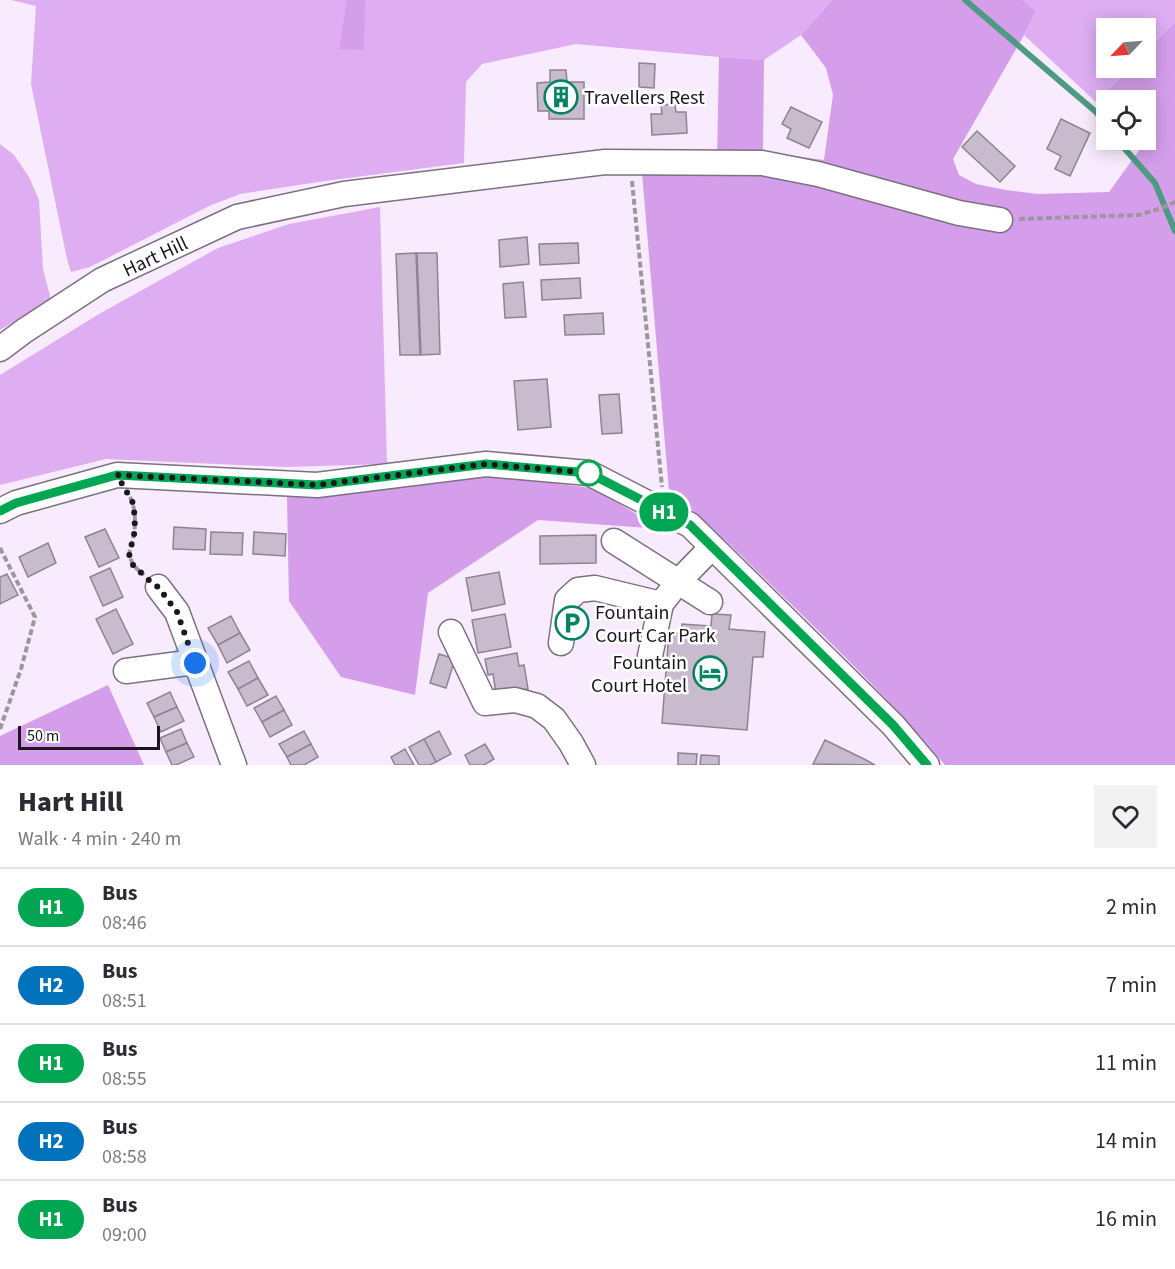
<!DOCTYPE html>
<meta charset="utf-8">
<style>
:root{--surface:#fff;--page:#f2f2f3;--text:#2b2b33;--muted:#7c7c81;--line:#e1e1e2}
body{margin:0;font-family:"Source Sans 3",sans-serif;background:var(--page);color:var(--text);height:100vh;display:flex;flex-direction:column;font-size:22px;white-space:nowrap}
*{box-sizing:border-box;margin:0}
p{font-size:20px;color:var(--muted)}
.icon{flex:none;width:33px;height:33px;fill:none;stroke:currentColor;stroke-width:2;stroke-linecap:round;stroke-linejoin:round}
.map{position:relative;height:765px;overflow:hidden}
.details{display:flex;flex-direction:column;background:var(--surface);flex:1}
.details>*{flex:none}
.badge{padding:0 12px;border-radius:20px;font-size:21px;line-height:39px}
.needle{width:39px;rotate:245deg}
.fabs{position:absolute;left:1096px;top:18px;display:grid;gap:12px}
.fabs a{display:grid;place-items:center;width:60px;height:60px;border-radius:0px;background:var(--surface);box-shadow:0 3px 15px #0003;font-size:30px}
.scale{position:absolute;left:18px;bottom:15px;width:142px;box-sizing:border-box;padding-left:6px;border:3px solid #1c171e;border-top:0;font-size:16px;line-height:21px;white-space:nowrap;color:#1c171e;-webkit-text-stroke:4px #fff;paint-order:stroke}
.you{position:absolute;width:30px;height:30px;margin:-15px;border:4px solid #fff;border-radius:50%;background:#1a73e8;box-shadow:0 0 0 9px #1a73e833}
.map>.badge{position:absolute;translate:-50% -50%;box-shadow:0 0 0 3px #fff}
.round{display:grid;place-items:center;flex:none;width:63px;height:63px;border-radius:0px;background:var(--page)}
.overview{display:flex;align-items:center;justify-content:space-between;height:102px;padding:0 18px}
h1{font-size:28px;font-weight:800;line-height:45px}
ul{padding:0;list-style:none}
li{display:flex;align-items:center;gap:18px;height:78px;padding:0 18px;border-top:2px solid var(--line)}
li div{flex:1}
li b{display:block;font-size:22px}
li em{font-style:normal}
li .badge{min-width:66px;font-weight:700;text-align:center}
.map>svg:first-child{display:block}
.green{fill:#deadf2}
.forest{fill:#d49eea}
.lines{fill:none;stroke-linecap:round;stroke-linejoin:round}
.stream{stroke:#4d9b82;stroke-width:6}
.building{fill:#c8bbcd;stroke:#8e8293;stroke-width:1.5}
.minor-casing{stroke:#7c7081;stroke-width:27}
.path{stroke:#9e94a2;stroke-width:4;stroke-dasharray:6 3;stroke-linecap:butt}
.minor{stroke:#fff;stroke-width:24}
.line-casing{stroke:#fff;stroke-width:14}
.line{stroke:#00a651;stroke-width:9}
.walk{stroke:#1c171e;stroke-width:6;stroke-dasharray:0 10.8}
.stop-dot{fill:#fff;stroke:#00a651;stroke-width:3}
.labels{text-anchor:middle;stroke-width:5;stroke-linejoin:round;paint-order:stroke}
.poi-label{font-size:20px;fill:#1c171e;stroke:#fff;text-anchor:start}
.street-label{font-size:20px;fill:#1c171e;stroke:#fff}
</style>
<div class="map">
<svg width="1175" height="765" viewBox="0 0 1175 765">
<rect width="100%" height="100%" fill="#f8ebfd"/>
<!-- green -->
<g class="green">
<polygon points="11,0 832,0 801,35 764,60 719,57 576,44 482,64 466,82 464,163 325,181 240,194 209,206 90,267 71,272 67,259 31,84 36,6"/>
<polygon points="1023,0 1175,0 1175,22 1146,51 1146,28 1107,28 1107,68 1130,68 1096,102 1024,35 1036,11"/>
<polygon points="0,144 14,155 29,177 39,200 43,269 51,300 0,330"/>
<polygon points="380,207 387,464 287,467 106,459 0,485 0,375 99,314 218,248 289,224"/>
</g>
<!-- forest -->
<g class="forest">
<polygon points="347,0 365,0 364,50 339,49"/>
<path d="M 832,0 L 1023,0 L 1036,11 L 1024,35 L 953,159 L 959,175 L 976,184 L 1006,190 L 1038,194 L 1109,192 L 1140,149 L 1131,140 L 1146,140 L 1146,100 L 1107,100 L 1107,113 L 1096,102 L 1130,68 L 1146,68 L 1146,51 L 1175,22 L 1175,765 L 945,765 C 897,707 843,655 790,603 C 750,565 712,525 669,491 L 641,161 L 717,159 L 719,57 L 764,60 L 763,152 L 824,160 L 833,95 L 826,68 L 801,35 Z"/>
<polygon points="486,475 592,488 662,529 538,520 428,593 415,695 341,677 289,601 287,497 346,492"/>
<polygon points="108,685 144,765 0,765 0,736"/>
</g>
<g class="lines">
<!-- stream -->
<g class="stream">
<polyline points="965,0 1096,112 1107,127"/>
<polyline points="1117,140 1155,183 1175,231"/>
</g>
</g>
<!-- building -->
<g class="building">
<polygon points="639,63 655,64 654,88 639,87"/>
<polygon points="550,70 566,70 567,82 584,82 584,119 549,119 549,111 538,111 537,83 550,82"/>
<polygon points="675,104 676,112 686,112 687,133 652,135 651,114 662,114 661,105"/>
<polygon points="791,107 822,122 809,148 787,138 791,129 782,124"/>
<polygon points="1061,119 1090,133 1070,176 1055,169 1061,156 1047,149"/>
<polygon points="977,131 1015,166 1000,182 962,147"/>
<polygon points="527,237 529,264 500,267 499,240"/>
<polygon points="578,243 579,263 540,265 539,244"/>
<polygon points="416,253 420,355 400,355 396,254"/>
<polygon points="417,253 437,253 440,354 421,355"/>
<polygon points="580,278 581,298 542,300 541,280"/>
<polygon points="523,282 526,317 505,318 503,284"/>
<polygon points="603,313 604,334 565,335 564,315"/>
<polygon points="547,379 551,427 518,430 514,381"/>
<polygon points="619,394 622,433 602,434 599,395"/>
<polygon points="174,527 206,529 205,550 173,549"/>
<polygon points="105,529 119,558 99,567 85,537"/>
<polygon points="211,532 243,533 242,555 210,554"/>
<polygon points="254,532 286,534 285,556 253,554"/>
<polygon points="596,535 596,563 540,564 540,536"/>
<polygon points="48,543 56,563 28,577 19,557"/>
<polygon points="110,568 123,597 103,606 90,577"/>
<polygon points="499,572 505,604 472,611 466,578"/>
<polygon points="7,574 18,595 0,604 0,577"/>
<polygon points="116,609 133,644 113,654 96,619"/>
<polygon points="505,614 511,647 478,653 472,620"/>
<polygon points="712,614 731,615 729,629 765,632 763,657 753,657 747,730 662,723 669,632 681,634 682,624 711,626"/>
<polygon points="231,616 240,633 218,645 208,628"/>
<polygon points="240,633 250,650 227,663 218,645"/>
<polygon points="517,653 519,666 524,665 528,689 496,694 493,674 488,675 485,659"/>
<polygon points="439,654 455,659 446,688 430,683"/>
<polygon points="249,661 258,678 238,689 228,672"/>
<polygon points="258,678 268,695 247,706 238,689"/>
<polygon points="170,692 177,707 154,717 147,703"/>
<polygon points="276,696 284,710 262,722 254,708"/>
<polygon points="177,707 184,721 161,732 154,717"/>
<polygon points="284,710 292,725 270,737 262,722"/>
<polygon points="181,729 187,743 166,752 160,738"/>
<polygon points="304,731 311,744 287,757 279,744"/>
<polygon points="439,731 451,754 436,762 424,739"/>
<polygon points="424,739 436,762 430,765 419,765 409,747"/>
<polygon points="825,740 866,760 875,765 813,764"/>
<polygon points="187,743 194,757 176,765 172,765 166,752"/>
<polygon points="311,744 318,757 304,765 291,765 287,757"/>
<polygon points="485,744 494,759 484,765 470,765 465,755"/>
<polygon points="405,749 414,765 395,765 391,757"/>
<polygon points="678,753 697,754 696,765 678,765"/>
<polygon points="701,755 719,756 719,765 700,765"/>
</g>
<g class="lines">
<!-- minor casing -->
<g class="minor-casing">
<g id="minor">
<polyline points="0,349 24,331 102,280 237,217 344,194 605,162 762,163 818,174 959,213 1000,220"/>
<polyline points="0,511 16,503 117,475 317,485 486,464 589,473 690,525 893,725 927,765"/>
<polyline points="614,541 710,602"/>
<polyline points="158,587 177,612 234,765"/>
<polyline points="451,632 485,703 515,700 537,706 554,719 571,743 583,765"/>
<polyline points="561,643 567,600 578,590 595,588 661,604"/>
<polyline points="650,656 661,604 678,582 712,547"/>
<polyline points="126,671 195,662"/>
</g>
</g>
<!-- path -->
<g class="path">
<polyline points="632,181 662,487"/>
<polyline points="1019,219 1139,215 1162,208 1175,202"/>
<path d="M 130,497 C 136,508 136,526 133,539 C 132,545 128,551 130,557 C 132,565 138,570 144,575"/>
<polyline points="0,548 35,617 21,669 0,729"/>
</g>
<!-- minor -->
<use href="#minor" class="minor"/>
</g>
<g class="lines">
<!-- line casing -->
<g class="line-casing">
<polyline id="line" points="0,511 16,503 117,475 317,485 486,464 589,473 690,525 893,725 927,765"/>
</g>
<!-- line -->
<use href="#line" class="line"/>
<!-- walk -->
<polyline class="walk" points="195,663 177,612 158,587 152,583 133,565 129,554 134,536 135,519 133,503 117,475 317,485 486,464 589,473"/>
</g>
<!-- icons -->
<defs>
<g id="building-ring" transform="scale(1.725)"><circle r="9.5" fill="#fff" stroke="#058363" stroke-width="1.5"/><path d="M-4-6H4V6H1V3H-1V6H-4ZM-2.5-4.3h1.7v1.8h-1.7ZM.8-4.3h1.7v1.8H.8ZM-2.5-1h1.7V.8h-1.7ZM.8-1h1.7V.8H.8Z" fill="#058363"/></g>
<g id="parking-ring" transform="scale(1.725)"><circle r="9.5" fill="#fff" stroke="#058363" stroke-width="1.5"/><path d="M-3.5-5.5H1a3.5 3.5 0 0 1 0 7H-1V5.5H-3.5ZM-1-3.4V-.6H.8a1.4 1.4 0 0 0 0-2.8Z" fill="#058363"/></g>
<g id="hotel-ring" transform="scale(1.725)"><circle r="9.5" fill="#fff" stroke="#058363" stroke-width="1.5"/><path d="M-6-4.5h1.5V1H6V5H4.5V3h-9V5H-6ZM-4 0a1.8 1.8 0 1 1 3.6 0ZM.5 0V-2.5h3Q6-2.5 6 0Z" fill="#058363"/></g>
</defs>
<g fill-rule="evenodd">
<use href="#building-ring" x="561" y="97"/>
<use href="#parking-ring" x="572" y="623"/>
<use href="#hotel-ring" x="710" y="673"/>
</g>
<!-- markers -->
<circle class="stop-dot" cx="589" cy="473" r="12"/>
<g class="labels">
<!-- poi labels -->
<g class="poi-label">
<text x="584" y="104">Travellers Rest</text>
<text x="595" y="619">Fountain<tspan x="595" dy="23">Court Car Park</tspan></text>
<text x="687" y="669" text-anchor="end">Fountain<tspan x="687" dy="23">Court Hotel</tspan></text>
</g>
<!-- street labels -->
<g class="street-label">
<text transform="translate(155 256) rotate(-25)" y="7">Hart Hill</text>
</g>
</g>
</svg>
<div class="fabs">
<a><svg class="needle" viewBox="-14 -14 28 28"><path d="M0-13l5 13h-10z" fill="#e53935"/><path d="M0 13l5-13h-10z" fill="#7c7c81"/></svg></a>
<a><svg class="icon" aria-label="locate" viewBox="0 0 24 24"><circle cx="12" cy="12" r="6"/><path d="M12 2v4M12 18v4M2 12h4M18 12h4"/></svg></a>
</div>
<div class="scale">50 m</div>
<div class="you" style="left:195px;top:663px"></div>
<b class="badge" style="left:664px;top:512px;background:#00a651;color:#fff">H1</b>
</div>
<section class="details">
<div class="overview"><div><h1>Hart Hill</h1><p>Walk · 4 min · 240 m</p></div><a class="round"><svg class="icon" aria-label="heart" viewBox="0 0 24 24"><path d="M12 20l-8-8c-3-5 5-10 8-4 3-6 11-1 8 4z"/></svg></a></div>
<ul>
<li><span class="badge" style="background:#00a651;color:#fff">H1</span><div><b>Bus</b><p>08:46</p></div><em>2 min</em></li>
<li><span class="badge" style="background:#0072bc;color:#fff">H2</span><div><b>Bus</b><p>08:51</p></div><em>7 min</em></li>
<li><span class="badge" style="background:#00a651;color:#fff">H1</span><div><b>Bus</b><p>08:55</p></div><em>11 min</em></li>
<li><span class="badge" style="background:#0072bc;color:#fff">H2</span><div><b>Bus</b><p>08:58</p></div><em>14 min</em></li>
<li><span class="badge" style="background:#00a651;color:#fff">H1</span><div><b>Bus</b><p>09:00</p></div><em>16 min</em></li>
</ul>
</section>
